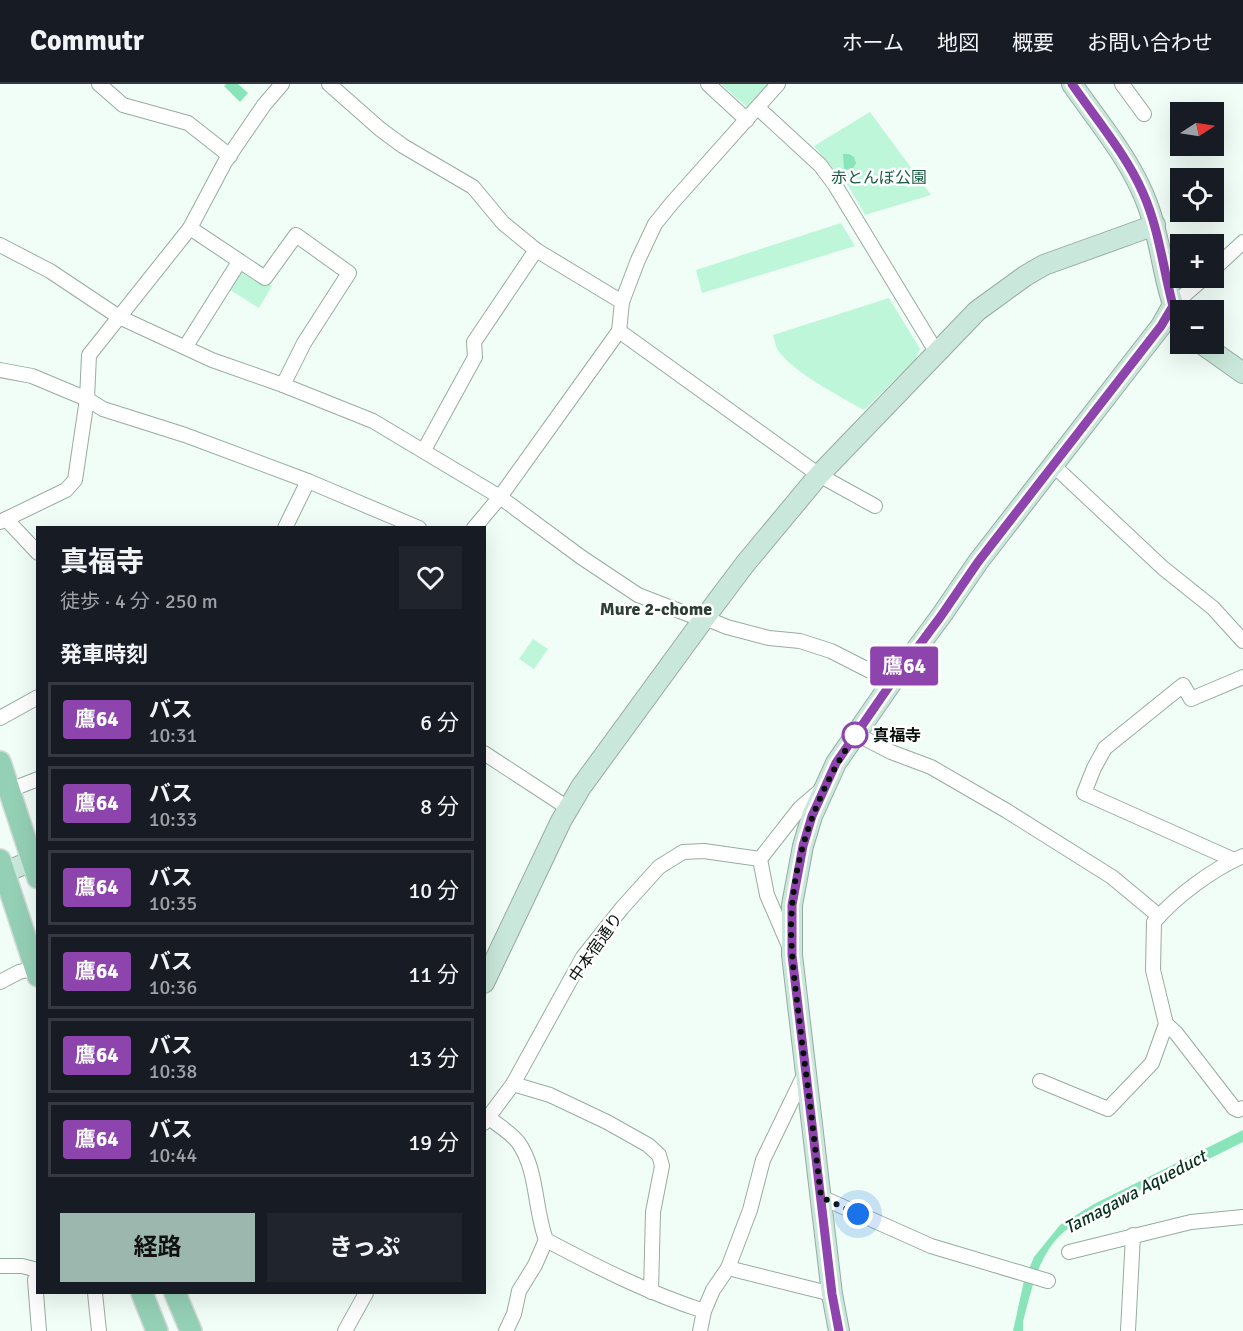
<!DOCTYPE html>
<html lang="ja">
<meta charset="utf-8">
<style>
:root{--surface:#171b24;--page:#20242c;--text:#f1f3f6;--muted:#9ea1a6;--line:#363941;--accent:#9cb7ad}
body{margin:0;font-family:Signika,"Noto Sans JP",sans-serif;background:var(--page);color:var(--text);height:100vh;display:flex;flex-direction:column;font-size:22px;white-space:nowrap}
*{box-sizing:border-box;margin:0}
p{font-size:20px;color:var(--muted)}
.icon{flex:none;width:33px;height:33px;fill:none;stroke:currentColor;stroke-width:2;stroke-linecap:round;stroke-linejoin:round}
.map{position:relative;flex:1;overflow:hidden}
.side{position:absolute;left:36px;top:442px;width:450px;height:768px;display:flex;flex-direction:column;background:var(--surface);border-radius:0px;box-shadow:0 6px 24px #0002}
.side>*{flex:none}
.badge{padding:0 12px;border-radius:4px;font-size:21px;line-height:39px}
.needle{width:39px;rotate:78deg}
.fabs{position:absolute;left:1170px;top:18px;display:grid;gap:12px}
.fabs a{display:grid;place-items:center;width:54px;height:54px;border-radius:0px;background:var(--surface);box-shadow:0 6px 24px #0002;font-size:30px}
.you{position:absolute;width:30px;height:30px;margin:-15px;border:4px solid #fff;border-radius:50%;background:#1a73e8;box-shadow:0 0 0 9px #1a73e833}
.map>.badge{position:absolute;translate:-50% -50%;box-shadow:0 0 0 3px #fff}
h2{padding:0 24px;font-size:22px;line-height:54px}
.round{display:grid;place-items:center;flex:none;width:63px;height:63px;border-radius:0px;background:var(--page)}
.overview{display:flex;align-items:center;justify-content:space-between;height:102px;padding:0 24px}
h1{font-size:28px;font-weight:700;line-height:45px}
.primary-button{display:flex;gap:12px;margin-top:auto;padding:12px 24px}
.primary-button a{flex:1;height:69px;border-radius:0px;background:var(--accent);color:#111;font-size:24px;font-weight:700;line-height:69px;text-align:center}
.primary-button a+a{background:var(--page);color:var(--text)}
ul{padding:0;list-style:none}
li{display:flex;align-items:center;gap:18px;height:75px;margin:0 12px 9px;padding:0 12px;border:3px solid var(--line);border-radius:0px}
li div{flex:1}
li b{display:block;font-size:22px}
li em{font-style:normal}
li .badge{min-width:66px;font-weight:700;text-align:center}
header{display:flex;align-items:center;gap:36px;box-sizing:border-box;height:84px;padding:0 30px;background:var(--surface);border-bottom:2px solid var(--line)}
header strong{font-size:28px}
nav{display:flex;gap:33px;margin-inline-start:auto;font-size:21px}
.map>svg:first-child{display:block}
.green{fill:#bef6da}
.water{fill:#89e4b9}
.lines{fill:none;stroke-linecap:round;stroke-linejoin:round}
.street-casing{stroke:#97aca1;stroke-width:16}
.secondary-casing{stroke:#97aca1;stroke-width:22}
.primary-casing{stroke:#d7d9d8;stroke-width:24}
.street{stroke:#fff;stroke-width:14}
.secondary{stroke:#c9e7da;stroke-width:20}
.primary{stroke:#94d0b6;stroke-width:21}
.line-casing{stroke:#fff;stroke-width:14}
.line{stroke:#8e44ad;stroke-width:9}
.walk{stroke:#08100c;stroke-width:6;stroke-dasharray:0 10.8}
.stop-dot{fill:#fff;stroke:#8e44ad;stroke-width:3}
.labels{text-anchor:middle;stroke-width:5;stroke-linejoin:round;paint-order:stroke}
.park-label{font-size:16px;fill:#155b40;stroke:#fff}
.stop-label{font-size:16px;font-weight:bold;fill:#08100c;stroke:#fff;text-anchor:start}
.street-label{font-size:16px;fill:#08100c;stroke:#fff}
.neighbourhood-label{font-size:18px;font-weight:bold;fill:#2c3e35;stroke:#fff}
.water-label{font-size:18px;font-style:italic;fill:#093323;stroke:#fff}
</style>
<header>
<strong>Commutr</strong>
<nav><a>ホーム</a><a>地図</a><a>概要</a><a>お問い合わせ</a></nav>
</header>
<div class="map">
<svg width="1243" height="1247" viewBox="0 0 1243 1247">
<rect width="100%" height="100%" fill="#f1fef7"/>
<!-- green -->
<g class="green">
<polygon points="721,0 768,0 747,23"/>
<polygon points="870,28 931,111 865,131 849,103 814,62"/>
<polygon points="841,139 855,162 702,209 696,186"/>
<polygon points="240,182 272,202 259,224 227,204"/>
<path d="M 889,214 L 920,265 L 916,275 L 864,326 C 839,312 798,291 780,269 C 776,265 775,257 773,251 Z"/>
<polygon points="533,555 548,565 534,585 519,575"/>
</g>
<!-- water -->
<g class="water">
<polygon points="226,0 238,0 248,9 240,18 224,2"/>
<polygon points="843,70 849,70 854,73 856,79 853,85 844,86"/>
<path d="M 1243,1046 L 1243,1058 C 1218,1070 1194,1083 1169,1094 C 1131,1112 1083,1125 1054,1158 C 1036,1181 1030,1211 1023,1238 L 1023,1247 L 1013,1247 L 1024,1197 L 1034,1173 L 1060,1141 L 1094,1120 Z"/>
</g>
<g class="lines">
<!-- street casing -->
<g class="street-casing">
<g id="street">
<polyline points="99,0 123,21 188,39 230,72"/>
<polyline points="329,0 380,45 403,62 473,103 503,139 536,166 622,218"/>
<polyline points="708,0 747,36"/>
<polyline points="1122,0 1144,30"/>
<polyline points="758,24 820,81 835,101 937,269"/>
<polyline points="190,144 265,194 296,151 349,189 304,259 283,301"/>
<polyline points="0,161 50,187 119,233 212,276 283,301 373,337 500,413 581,473 638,511 703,536"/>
<polyline points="1214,185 1243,158"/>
<polyline points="1173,221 1204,194"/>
<polyline points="619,247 819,391 875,422"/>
<polyline points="186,262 239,178"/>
<polyline points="0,286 32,292 87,315 103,325 185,351 308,397 419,444"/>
<polyline points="424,366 475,273 474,258 536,166"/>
<polyline points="1053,381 1163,484 1213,524 1243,557"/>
<polyline points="6,435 38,469"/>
<polyline points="0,438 66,406 75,396 87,315 89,271 190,144 225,78 264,21 282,0"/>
<polyline points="285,444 308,397"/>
<polyline points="474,444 500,413 619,247 622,218 638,176 655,140 672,119 778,0"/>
<polyline points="705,534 727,543 769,554 800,557 831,567 892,598"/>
<polyline points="0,634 38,613"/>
<polyline points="856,650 891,668 931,683 1007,727 1112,793 1159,832"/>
<polyline points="484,669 568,724"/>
<polyline points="10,706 38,695"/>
<polyline points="1234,776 1084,709 1094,684 1105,664 1183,601 1191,615 1243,593"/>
<polyline points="789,862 767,811 760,775 800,724 821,706"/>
<polyline points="0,898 19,888 35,884"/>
<polyline points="1166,940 1176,949 1234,1024 1238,1026 1243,1024"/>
<path d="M 1040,997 L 1108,1025 L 1152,979 L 1166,940 L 1153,886 L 1154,838 C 1176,812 1213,785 1243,772"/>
<polyline points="513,1000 550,1011 607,1038 648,1061 659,1071 662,1082 653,1128 651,1208"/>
<path d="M 489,1034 C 498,1041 511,1049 518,1058 C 538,1086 534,1124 546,1156 C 597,1183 648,1209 704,1227"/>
<polyline points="484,1039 513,1000 583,873 622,824 659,783 683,768 704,767 760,775"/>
<polyline points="821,1113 931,1162 1048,1197"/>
<polyline points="1069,1168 1191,1138 1243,1133"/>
<polyline points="0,1182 22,1182 38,1186"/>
<polyline points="728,1184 832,1210"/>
<polyline points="38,1195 35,1196 39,1247"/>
<polyline points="95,1209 99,1247"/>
<polyline points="345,1247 366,1209"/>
<polyline points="506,1247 514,1230 519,1207 535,1181 546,1156"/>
<polyline points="700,1247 704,1227 713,1206 728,1184 750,1126 763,1076 806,987"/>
<polyline points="1128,1247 1133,1151"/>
</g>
</g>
<!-- secondary casing -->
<g class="secondary-casing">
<g id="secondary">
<path d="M 1072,0 C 1099,39 1132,77 1148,122 C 1162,160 1163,201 1180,238"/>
<polyline points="1202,260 1243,289"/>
<polyline points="0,790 32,777"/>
<polyline points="484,899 561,737 581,703 703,536 745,480 819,391 977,227 1025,192 1044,181 1155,141"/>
<polyline points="839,1247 832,1210 792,871 792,821 803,762 812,732 836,679 892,598 941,532 978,478 1161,242 1173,221"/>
</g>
</g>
<!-- primary casing -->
<g class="primary-casing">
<g id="primary">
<polyline points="0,678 38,794"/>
<polyline points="0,776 38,892"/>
<polyline points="142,1209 157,1247"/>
<polyline points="175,1209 191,1247"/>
</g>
</g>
<!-- street -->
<use href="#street" class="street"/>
<!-- secondary -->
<use href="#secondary" class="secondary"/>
<!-- primary -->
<use href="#primary" class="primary"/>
</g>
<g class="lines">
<!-- line casing -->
<g class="line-casing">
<path id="line" d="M 839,1247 L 832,1210 L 792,871 L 792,821 L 803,762 L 812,732 L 836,679 L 892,598 L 941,532 L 978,478 L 1161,242 L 1173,222 C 1163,184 1159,145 1143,109 C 1126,70 1096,35 1072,0"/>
</g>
<!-- line -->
<use href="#line" class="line"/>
<!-- walk -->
<path class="walk" d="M 855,651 L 856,650 C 817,707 793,771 791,841 C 791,880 798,920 802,959 C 809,1010 815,1062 821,1113 L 858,1130"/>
</g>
<!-- markers -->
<circle class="stop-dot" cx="855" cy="651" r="12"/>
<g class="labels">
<!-- park labels -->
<g class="park-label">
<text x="879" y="99">赤とんぼ公園</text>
</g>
<!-- stop labels -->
<g class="stop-label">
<text x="873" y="657">真福寺</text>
</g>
<!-- street labels -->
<g class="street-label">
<text transform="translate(595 863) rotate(-55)" y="6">中本宿通り</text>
</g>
<!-- neighbourhood labels -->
<g class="neighbourhood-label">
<text x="656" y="531">Mure 2-chome</text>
</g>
<!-- water labels -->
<g class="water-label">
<text transform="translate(1135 1108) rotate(-28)" y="6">Tamagawa Aqueduct</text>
</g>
</g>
</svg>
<div class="fabs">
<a><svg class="needle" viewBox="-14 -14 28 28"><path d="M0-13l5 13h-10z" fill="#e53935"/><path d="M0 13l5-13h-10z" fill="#9ea1a6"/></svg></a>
<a><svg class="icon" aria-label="locate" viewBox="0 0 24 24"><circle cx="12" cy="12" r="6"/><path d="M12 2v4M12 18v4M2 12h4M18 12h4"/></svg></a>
<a>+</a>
<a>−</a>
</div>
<div class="you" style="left:858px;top:1130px"></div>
<b class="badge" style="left:904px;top:582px;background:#8e44ad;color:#fff">鷹64</b>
<section class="side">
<div class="overview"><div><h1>真福寺</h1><p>徒歩 · 4 分 · 250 m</p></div><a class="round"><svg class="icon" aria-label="heart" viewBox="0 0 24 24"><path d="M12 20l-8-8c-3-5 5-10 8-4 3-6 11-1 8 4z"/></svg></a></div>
<h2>発車時刻</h2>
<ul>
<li><span class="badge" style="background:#8e44ad;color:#fff">鷹64</span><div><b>バス</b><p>10:31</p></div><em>6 分</em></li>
<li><span class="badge" style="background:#8e44ad;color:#fff">鷹64</span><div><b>バス</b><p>10:33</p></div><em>8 分</em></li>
<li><span class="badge" style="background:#8e44ad;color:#fff">鷹64</span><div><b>バス</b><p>10:35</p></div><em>10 分</em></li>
<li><span class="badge" style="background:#8e44ad;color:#fff">鷹64</span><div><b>バス</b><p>10:36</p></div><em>11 分</em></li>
<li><span class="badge" style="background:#8e44ad;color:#fff">鷹64</span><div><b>バス</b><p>10:38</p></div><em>13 分</em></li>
<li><span class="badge" style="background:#8e44ad;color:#fff">鷹64</span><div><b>バス</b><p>10:44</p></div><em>19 分</em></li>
</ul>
<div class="primary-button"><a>経路</a><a>きっぷ</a></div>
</section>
</div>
